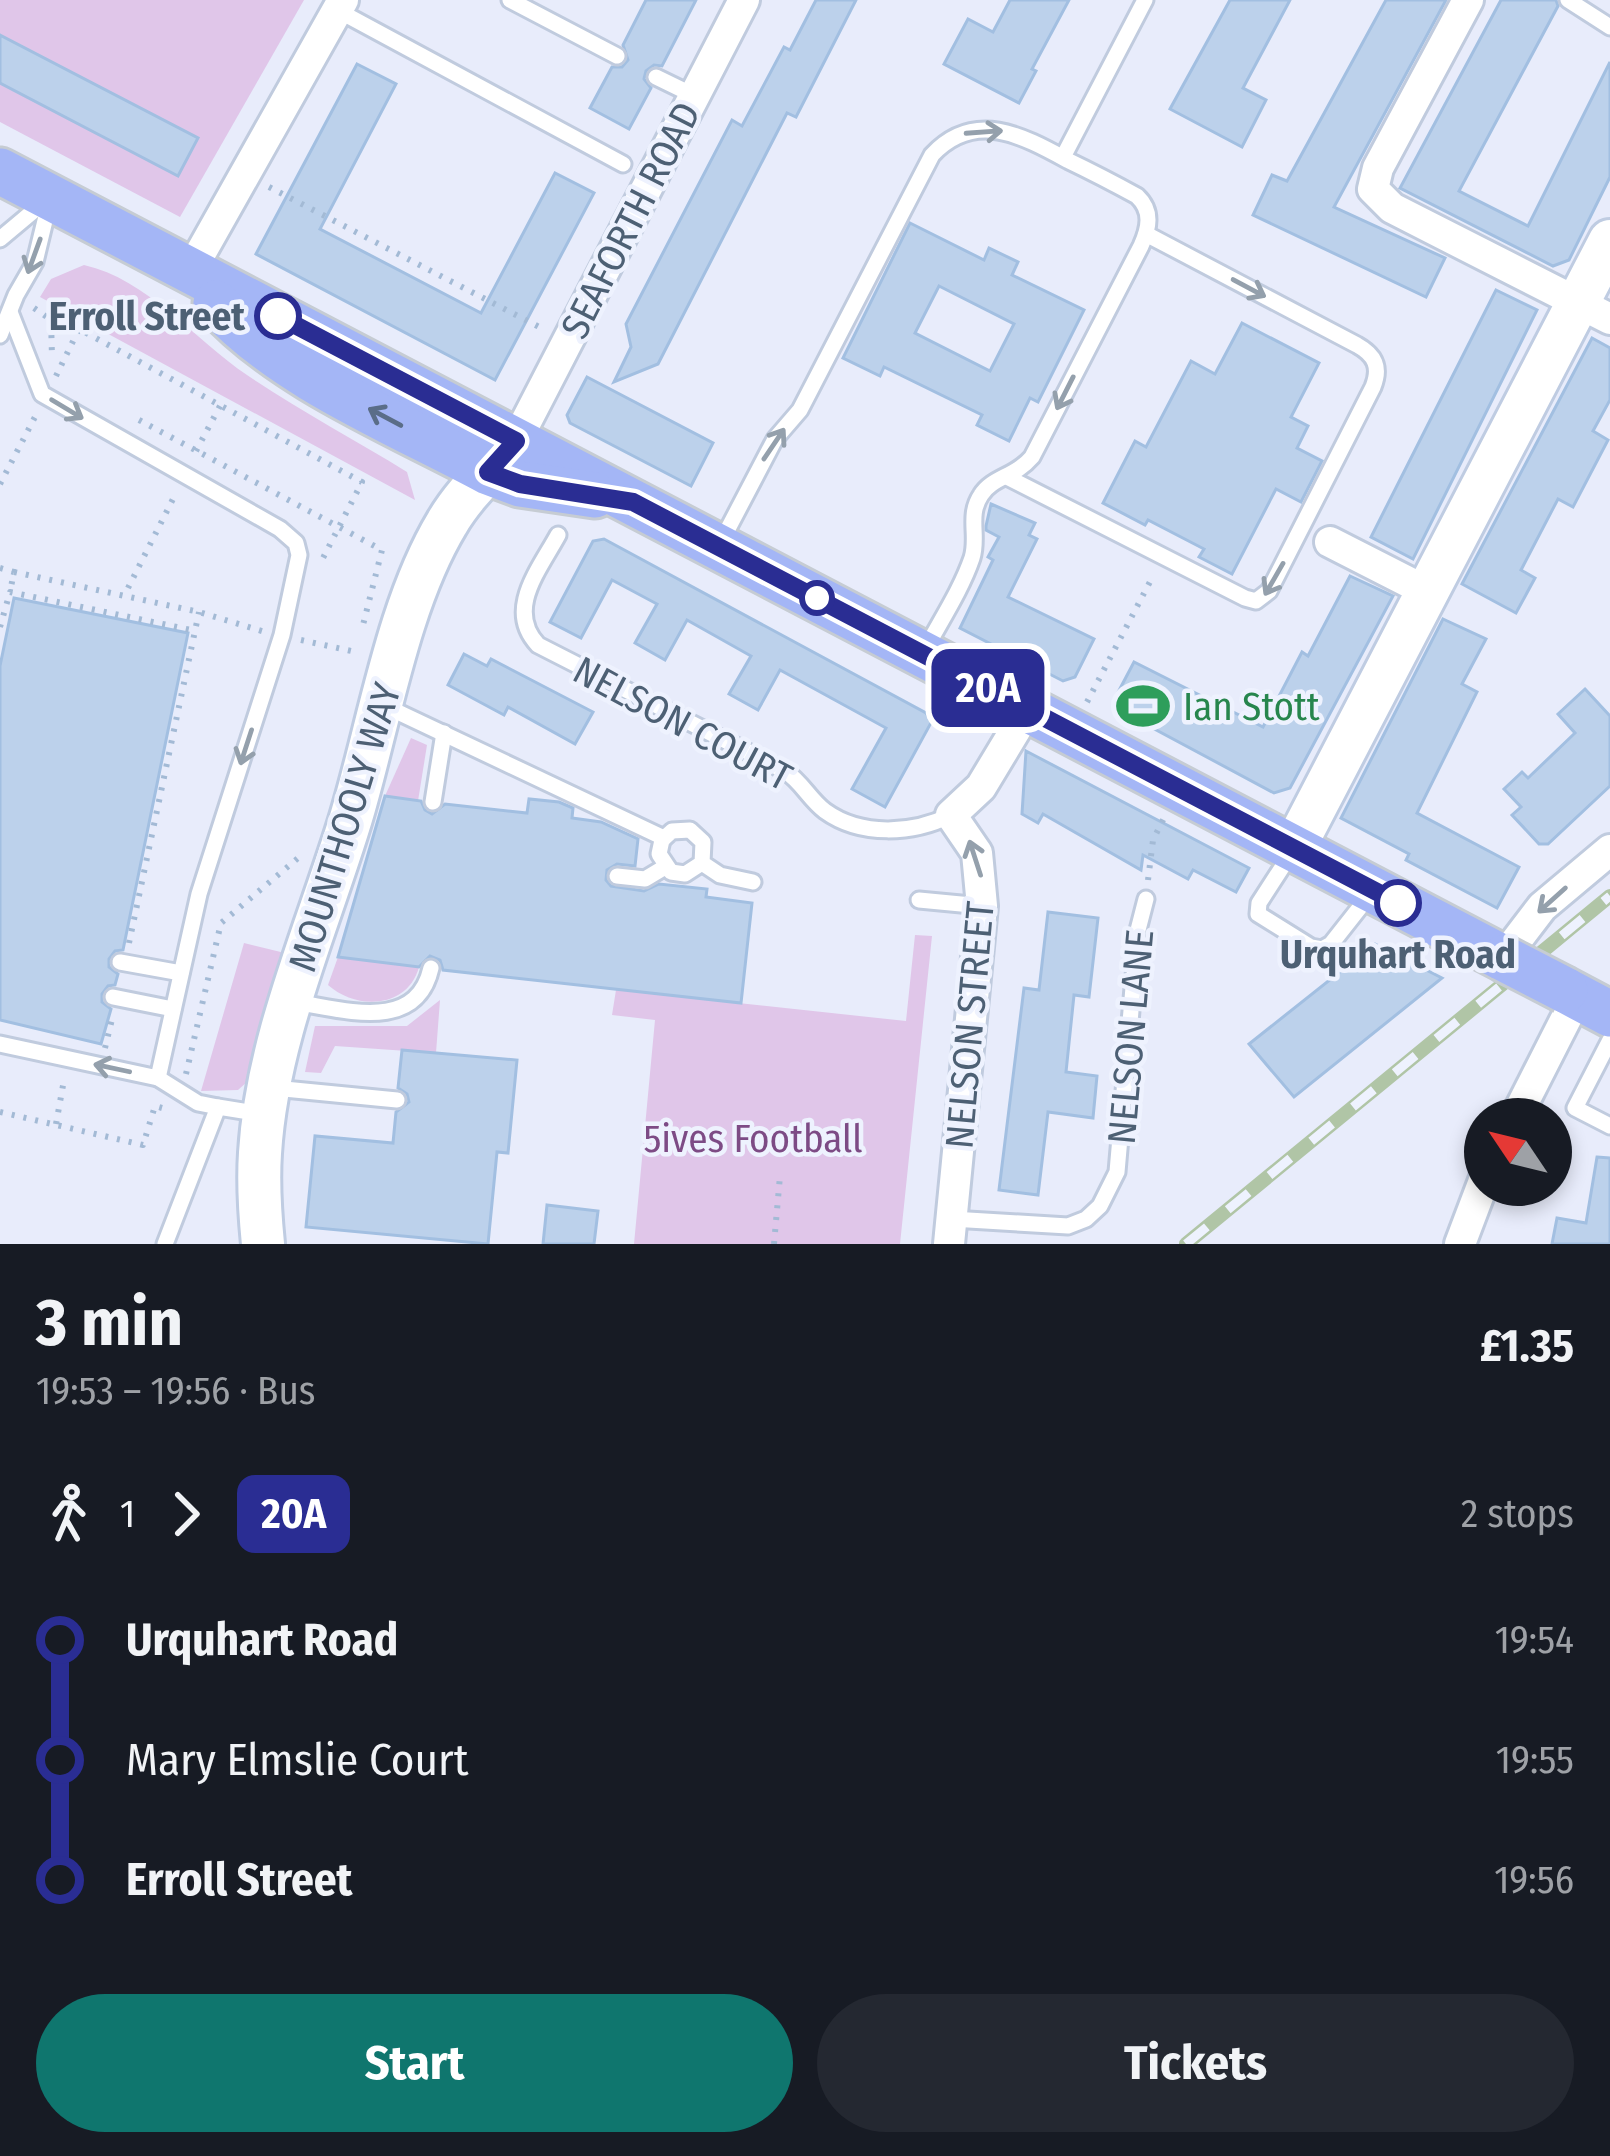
<!DOCTYPE html>
<meta charset="utf-8">
<style>
:root{--surface:#171b24;--page:#242831;--text:#f1f3f6;--muted:#9ea1a6;--accent:#0f766e}
body{margin:0;font-family:"Fira Sans Condensed",sans-serif;background:var(--page);color:var(--text);height:100vh;display:flex;flex-direction:column;font-size:45px;white-space:nowrap}
*{box-sizing:border-box;margin:0}
p{font-size:39px;color:var(--muted)}
.icon{flex:none;width:66px;height:66px;fill:none;stroke:currentColor;stroke-width:2;stroke-linecap:round;stroke-linejoin:round}
.map{position:relative;height:1244px;overflow:hidden}
.side{display:flex;flex-direction:column;background:var(--surface);flex:1}
.side>*{flex:none}
.badge{padding:0 24px;border-radius:18px;font-size:42px;line-height:78px}
.needle{width:78px;rotate:305deg}
.tools{position:absolute;left:1464px;top:1098px;display:grid;gap:24px}
.tools a{display:grid;place-items:center;width:108px;height:108px;border-radius:50%;background:var(--surface);box-shadow:0 6px 18px #0003;font-size:60px}
.map>.badge{position:absolute;translate:-50% -50%;box-shadow:0 0 0 6px #fff}
.legs{display:flex;align-items:center;gap:18px;height:132px;padding:0 36px;font-size:39px}
.legs p{margin-inline-start:auto}
.head{display:flex;align-items:center;justify-content:space-between;height:204px;padding:0 36px}
h1{font-size:66px;font-weight:700;line-height:90px}
.action{display:flex;gap:24px;margin-top:auto;padding:24px 36px}
.action a{flex:1;height:138px;border-radius:72px;background:var(--accent);color:#fff;font-size:48px;font-weight:700;line-height:138px;text-align:center}
.action a+a{background:var(--page);color:var(--text)}
ul{padding:0 36px;list-style:none}
li{display:flex;align-items:center;gap:42px;height:120px;font-size:45px}
li i{display:grid;place-items:center;width:18px;height:100%;margin:0 15px;background:currentColor}
li i::after{content:'';width:30px;height:30px;margin:-15px;border:9px solid;border-radius:50%;background:var(--surface)}
li p{margin-inline-start:auto}
li:first-child i{background:linear-gradient(#0000 50%,currentColor 0)}
li:last-child i{background:linear-gradient(currentColor 50%,#0000 0)}
.map>svg:first-child{display:block}
.green{fill:#e0c6e9}
.building{fill:#bcd1eb;stroke:#a2bfe1;stroke-width:3;fill-rule:evenodd}
.lines{fill:none;stroke-linecap:round;stroke-linejoin:round}
.lane-casing{stroke:#c0cbde;stroke-width:21}
.street-casing{stroke:#c0cbde;stroke-width:36}
.secondary-casing{stroke:#bfcce2;stroke-width:48}
.primary-casing{stroke:#c6ccd3;stroke-width:51}
.path{stroke:#a3bad5;stroke-width:6;stroke-dasharray:3 9;stroke-linecap:butt}
.lane{stroke:#fff;stroke-width:15}
.street{stroke:#fff;stroke-width:30}
.secondary{stroke:#fff;stroke-width:42}
.primary{stroke:#a4b6f6;stroke-width:45}
.rail-casing{stroke:#b0c5a6;stroke-width:14}
.rail{stroke:#eef2fe;stroke-width:9;stroke-dasharray:27;stroke-linecap:butt}
.primary-bridge-casing{stroke:#c6ccd3;stroke-width:51;stroke-linecap:butt}
.primary-bridge{stroke:#a4b6f6;stroke-width:45}
.oneway{stroke:#94a0ac}
.oneway2{stroke:#5a6d88}
.line-1-casing{stroke:#fff;stroke-width:27}
.line-1{stroke:#2a2d93;stroke-width:18}
.stop-1-dot{fill:#fff;stroke:#2a2d93;stroke-width:6}
.labels{text-anchor:middle;stroke-width:9;stroke-linejoin:round;paint-order:stroke}
.street-label{font-size:39px;fill:#4d6074;stroke:#eef2fe}
.stop-label{font-size:39px;font-weight:bold;fill:#4d6074;stroke:#eef2fe;text-anchor:end}
.leisure-label{font-size:39px;fill:#27864d;stroke:#eef2fe;text-anchor:start}
.park-label{font-size:39px;fill:#7d4b85;stroke:#eef2fe}
</style>
<div class="map">
<svg width="1610" height="1244" viewBox="0 0 1610 1244">
<rect width="100%" height="100%" fill="#e8ecfb"/>
<!-- green -->
<g class="green">
<polygon points="0,0 304,0 180,217 0,122"/>
<path d="M 84,265 C 147,279 195,340 247,375 C 298,410 354,439 407,472 L 415,500 L 40,297 L 51,279 Z"/>
<polygon points="411,738 427,745 418,801 385,796"/>
<polygon points="915,935 932,936 900,1244 634,1244 655,1020 612,1015 616,990 906,1021"/>
<polygon points="244,943 289,954 256,1074 238,1090 201,1091"/>
<path d="M 338,957 L 419,967 C 408,1008 357,1011 328,985 Z"/>
<polygon points="440,1000 436,1053 335,1046 321,1073 305,1072 315,1026 407,1026"/>
</g>
<!-- building -->
<g class="building">
<polygon points="646,0 696,0 662,66 654,65 646,71 644,79 651,88 629,129 590,108 612,67 622,67 628,60 623,45"/>
<polygon points="816,0 856,0 796,117 787,113 658,364 614,382 631,347 626,324 732,120 742,126 784,47 790,50"/>
<polygon points="1010,0 1069,0 1032,69 1036,71 1019,103 944,64 968,19 993,32"/>
<polygon points="1230,0 1290,0 1243,88 1266,100 1242,147 1170,109"/>
<polygon points="1386,0 1446,0 1334,207 1445,258 1426,297 1253,215 1272,175 1287,181"/>
<polygon points="1501,0 1556,0 1558,6 1459,191 1528,226 1610,62 1610,177 1569,260 1553,266 1400,188"/>
<polygon points="0,35 198,138 178,176 0,83"/>
<polygon points="357,64 396,84 320,229 481,313 555,173 594,193 495,380 256,254"/>
<path d="M 910,223 L 984,260 L 989,248 L 1018,262 L 1012,275 L 1084,310 L 1038,402 L 1030,398 L 1009,441 L 977,425 L 982,415 L 884,367 L 880,376 L 843,358 ZM 939,286 L 1014,324 L 990,371 L 915,333 Z"/>
<polygon points="1496,290 1537,310 1413,559 1371,537"/>
<polygon points="1242,323 1319,363 1291,417 1308,426 1297,448 1322,461 1301,502 1276,489 1232,574 1199,557 1204,549 1148,520 1145,525 1103,503 1135,441 1146,447 1191,361 1215,374"/>
<polygon points="1592,338 1610,348 1610,400 1593,431 1608,440 1573,507 1558,499 1521,570 1535,578 1516,613 1462,584"/>
<polygon points="587,377 713,443 691,486 570,423 567,415"/>
<polygon points="991,504 1035,523 1029,535 1037,539 1008,597 1094,639 1075,677 1063,681 960,628 993,560 988,557 999,537 986,530 986,526"/>
<polygon points="604,539 926,713 932,721 885,807 852,789 886,728 780,670 758,710 729,694 751,656 687,620 665,660 635,643 657,604 612,580 581,638 550,622 593,541"/>
<polygon points="1350,576 1393,596 1290,788 1274,793 1117,709 1114,700 1134,662 1263,727 1302,652 1308,656"/>
<polygon points="14,598 188,633 123,950 115,951 109,959 109,967 118,974 115,985 108,986 102,994 102,1002 111,1009 101,1044 0,1020 0,666"/>
<polygon points="1443,619 1486,639 1462,684 1477,692 1417,813 1519,867 1497,908 1406,860 1409,854 1341,818"/>
<polygon points="464,654 487,666 491,659 593,712 575,744 508,707 504,715 448,685"/>
<polygon points="1585,689 1610,716 1610,786 1548,844 1539,844 1512,815 1521,807 1504,789 1522,772 1528,778 1575,733 1558,714"/>
<polygon points="1026,751 1249,868 1236,892 1193,870 1188,879 1143,855 1141,870 1043,814 1038,823 1022,814"/>
<polygon points="385,796 421,801 425,810 432,814 445,804 527,813 529,799 559,802 573,808 572,818 601,822 638,839 635,866 617,864 607,870 606,880 611,886 644,891 659,884 707,889 706,897 752,903 741,1003 443,970 440,960 430,956 419,967 338,957"/>
<polygon points="1048,912 1098,918 1089,997 1074,995 1066,1072 1097,1076 1093,1118 1048,1112 1038,1195 999,1190 1024,988 1039,990"/>
<polygon points="1375,944 1442,978 1294,1097 1249,1044"/>
<polygon points="402,1050 517,1060 508,1153 497,1152 488,1244 306,1227 315,1136 393,1143 396,1112 409,1102 407,1094 398,1088"/>
<polygon points="1597,1157 1610,1158 1610,1244 1552,1244 1557,1218 1586,1223"/>
<polygon points="547,1205 598,1211 594,1244 543,1244"/>
</g>
<g class="lines">
<!-- lane casing -->
<g class="lane-casing">
<g id="lane">
<polyline points="510,0 617,56"/>
<polyline points="1568,0 1610,27"/>
<polyline points="337,10 623,164"/>
<polyline points="656,77 695,96"/>
<polyline points="1063,157 1145,0"/>
<polyline points="0,239 43,203"/>
<polyline points="0,335 16,295 35,262 49,204"/>
<path d="M 1007,477 L 1245,598 L 1256,601 L 1269,591 L 1373,387 C 1381,367 1375,355 1357,345 L 1146,234"/>
<path d="M 558,535 C 539,570 505,610 538,645 L 785,771 C 802,782 809,799 825,811 C 861,837 913,834 951,815"/>
<path d="M 720,544 L 775,439 L 800,410 L 932,155 C 975,109 1023,136 1069,161 C 1092,172 1115,184 1137,196 C 1153,211 1149,228 1141,246 L 1032,457 C 1015,477 992,477 981,495 C 967,516 979,536 972,558 C 961,590 941,620 925,650"/>
<polyline points="385,706 664,838"/>
<polyline points="433,802 444,733"/>
<polyline points="1292,852 1259,903 1258,914 1311,947 1322,949 1331,944 1372,892"/>
<polyline points="702,863 685,874 671,872 659,854 662,840 672,831 690,830 703,842 702,863 720,875 753,882"/>
<polyline points="617,876 645,879 665,867"/>
<polyline points="919,900 982,906"/>
<polyline points="120,962 181,973"/>
<polyline points="113,997 173,1009"/>
<path d="M 294,1002 C 343,1009 416,1034 431,968"/>
<polyline points="1610,1040 1575,1108 1610,1126"/>
<polyline points="0,1044 158,1078 199,894 282,635 299,555 296,543 280,529 42,394 10,312"/>
<polyline points="158,1078 198,1103 218,1107"/>
<polyline points="274,1088 397,1100"/>
<polyline points="952,1219 1068,1226 1086,1219 1100,1206 1117,1172 1138,930 1146,899"/>
<polyline points="165,1244 218,1107 262,1114"/>
</g>
</g>
<!-- street casing -->
<g class="street-casing">
<g id="street">
<polyline points="1468,0 1378,168 1373,189 1392,208 1610,319"/>
<polyline points="191,270 343,0"/>
<polyline points="516,441 744,0"/>
<polyline points="1330,542 1428,592"/>
<polyline points="1503,958 1542,907 1610,850"/>
<polyline points="1515,1119 1577,997"/>
<polyline points="949,1244 982,906 977,853 951,815 981,787 1028,709"/>
<polyline points="1460,1244 1485,1178"/>
</g>
</g>
<!-- secondary casing -->
<g class="secondary-casing">
<g id="secondary">
<polyline points="1294,848 1610,241"/>
<path d="M 263,1244 C 260,1214 258,1183 260,1153 C 267,1038 318,927 351,818 C 379,725 397,606 447,523 C 463,495 490,470 511,446"/>
</g>
</g>
<!-- primary casing -->
<g class="primary-casing">
<g id="primary">
<polyline points="0,171 1503,958"/>
<path d="M 216,303 C 282,377 401,425 488,472 L 520,484 L 595,495"/>
<polyline points="1565,990 1610,1014"/>
</g>
</g>
<!-- path -->
<g class="path">
<polyline points="269,187 545,330"/>
<polyline points="34,308 51,320 52,357"/>
<polyline points="56,376 79,329 362,482 323,558"/>
<polyline points="139,420 382,550 363,625"/>
<polyline points="196,451 221,404"/>
<polyline points="0,484 36,415"/>
<polyline points="0,568 14,572 10,592"/>
<polyline points="14,572 199,612 265,632"/>
<polyline points="128,588 175,495"/>
<polyline points="0,627 10,592 196,631"/>
<polyline points="301,640 356,652"/>
<polyline points="1087,702 1153,576"/>
<polyline points="1148,880 1153,840 1164,818"/>
<polyline points="129,943 199,612"/>
<polyline points="105,1048 113,1015"/>
<polyline points="186,1074 221,923 304,853"/>
<polyline points="0,1112 143,1145 155,1106 162,1108"/>
<polyline points="56,1124 64,1080"/>
<polyline points="774,1244 780,1176"/>
</g>
<!-- lane -->
<use href="#lane" class="lane"/>
<!-- street -->
<use href="#street" class="street"/>
<!-- secondary -->
<use href="#secondary" class="secondary"/>
<!-- primary -->
<use href="#primary" class="primary"/>
<!-- rail casing -->
<g class="rail-casing">
<polyline id="rail" points="1186,1244 1610,896"/>
</g>
<!-- rail -->
<use href="#rail" class="rail"/>
<!-- primary-bridge casing -->
<g class="primary-bridge-casing">
<polyline id="primary-bridge" points="1503,958 1565,990"/>
</g>
<!-- primary-bridge -->
<use href="#primary-bridge" class="primary-bridge"/>
</g>
<!-- one-way arrows -->
<defs><path id="oneway-shaft" d="M-6 0H5M1.5-3L5.5 0L1.5 3" fill="none" stroke-width="1.6" stroke-linecap="round" stroke-linejoin="round" transform="scale(3)"/></defs>
<g class="oneway">
<use href="#oneway-shaft" transform="translate(984 132) rotate(-4)"/>
<use href="#oneway-shaft" transform="translate(34 256) rotate(110)"/>
<use href="#oneway-shaft" transform="translate(1249 288) rotate(28)"/>
<use href="#oneway-shaft" transform="translate(1065 393) rotate(117)"/>
<use href="#oneway-shaft" transform="translate(67 409) rotate(31)"/>
<use href="#oneway-shaft" transform="translate(774 444) rotate(-56)"/>
<use href="#oneway-shaft" transform="translate(1274 579) rotate(120)"/>
<use href="#oneway-shaft" transform="translate(246 747) rotate(108)"/>
<use href="#oneway-shaft" transform="translate(975 858) rotate(-108)"/>
<use href="#oneway-shaft" transform="translate(1552 900) rotate(138)"/>
<use href="#oneway-shaft" transform="translate(112 1068) rotate(-168)"/>
</g>
<use class="oneway2" href="#oneway-shaft" transform="translate(385 417) rotate(-152)"/>
<g class="lines">
<!-- line-1 casing -->
<g class="line-1-casing">
<polyline id="line-1" points="278,316 516,441 488,472 520,484 633,502 1398,903"/>
</g>
<!-- line-1 -->
<use href="#line-1" class="line-1"/>
</g>
<!-- icons -->
<defs>
<g id="stadium-bare" transform="scale(4.14)"><path d="M0-5a6.5 5 0 1 0 0 10a6.5 5 0 1 0 0-10ZM-3.5-1.8h7v3.6h-7Z" fill="#2e9e5b" stroke="#eef2fe" stroke-width="2.5" paint-order="stroke"/></g>
</defs>
<g fill-rule="evenodd">
<use href="#stadium-bare" x="1143" y="706"/>
</g>
<!-- markers -->
<g class="stop-1-dot">
<circle cx="278" cy="316" r="21"/>
<circle cx="817" cy="598" r="15"/>
<circle cx="1398" cy="903" r="21"/>
</g>
<g class="labels">
<!-- street labels -->
<g class="street-label">
<text transform="translate(630 220) rotate(-63)" y="14">SEAFORTH ROAD</text>
<text transform="translate(683 723) rotate(28)" y="14">NELSON COURT</text>
<text transform="translate(344 827) rotate(-73)" y="14">MOUNTHOOLY WAY</text>
<text transform="translate(969 1025) rotate(-85)" y="14">NELSON STREET</text>
<text transform="translate(1130 1037) rotate(-85)" y="14">NELSON LANE</text>
</g>
<!-- stop labels -->
<g class="stop-label">
<text x="245" y="330">Erroll Street</text>
<text x="1398" y="968" text-anchor="middle">Urquhart Road</text>
</g>
<!-- leisure labels -->
<g class="leisure-label">
<text x="1183" y="720">Ian Stott</text>
</g>
<!-- park labels -->
<g class="park-label">
<text x="753" y="1152">5ives Football</text>
</g>
</g>
</svg>
<div class="tools">
<a><svg class="needle" viewBox="-14 -14 28 28"><path d="M0-13l5 13h-10z" fill="#e53935"/><path d="M0 13l5-13h-10z" fill="#9ea1a6"/></svg></a>
</div>
<b class="badge" style="left:988px;top:688px;background:#2a2d93;color:#fff">20A</b>
</div>
<section class="side">
<div class="head"><div><h1>3 min</h1><p>19:53 – 19:56 · Bus</p></div><b>£1.35</b></div>
<div class="legs"><svg class="icon" aria-label="walk" viewBox="0 0 24 24"><circle cx="13" cy="4" r="2"/><path d="M13 8l-2 6 4 7M11 14l-3 7M7 12l3-4h3l4 4"/></svg>1<svg class="icon" aria-label="forward" viewBox="0 0 24 24"><path d="M9 5l7 7-7 7"/></svg><b class="badge" style="background:#2a2d93;color:#fff">20A</b><p>2 stops</p></div>
<ul>
<li><i style="color:#2a2d93"></i><b>Urquhart Road</b><p>19:54</p></li>
<li><i style="color:#2a2d93"></i><span>Mary Elmslie Court</span><p>19:55</p></li>
<li><i style="color:#2a2d93"></i><b>Erroll Street</b><p>19:56</p></li>
</ul>
<div class="action"><a>Start</a><a>Tickets</a></div>
</section>
